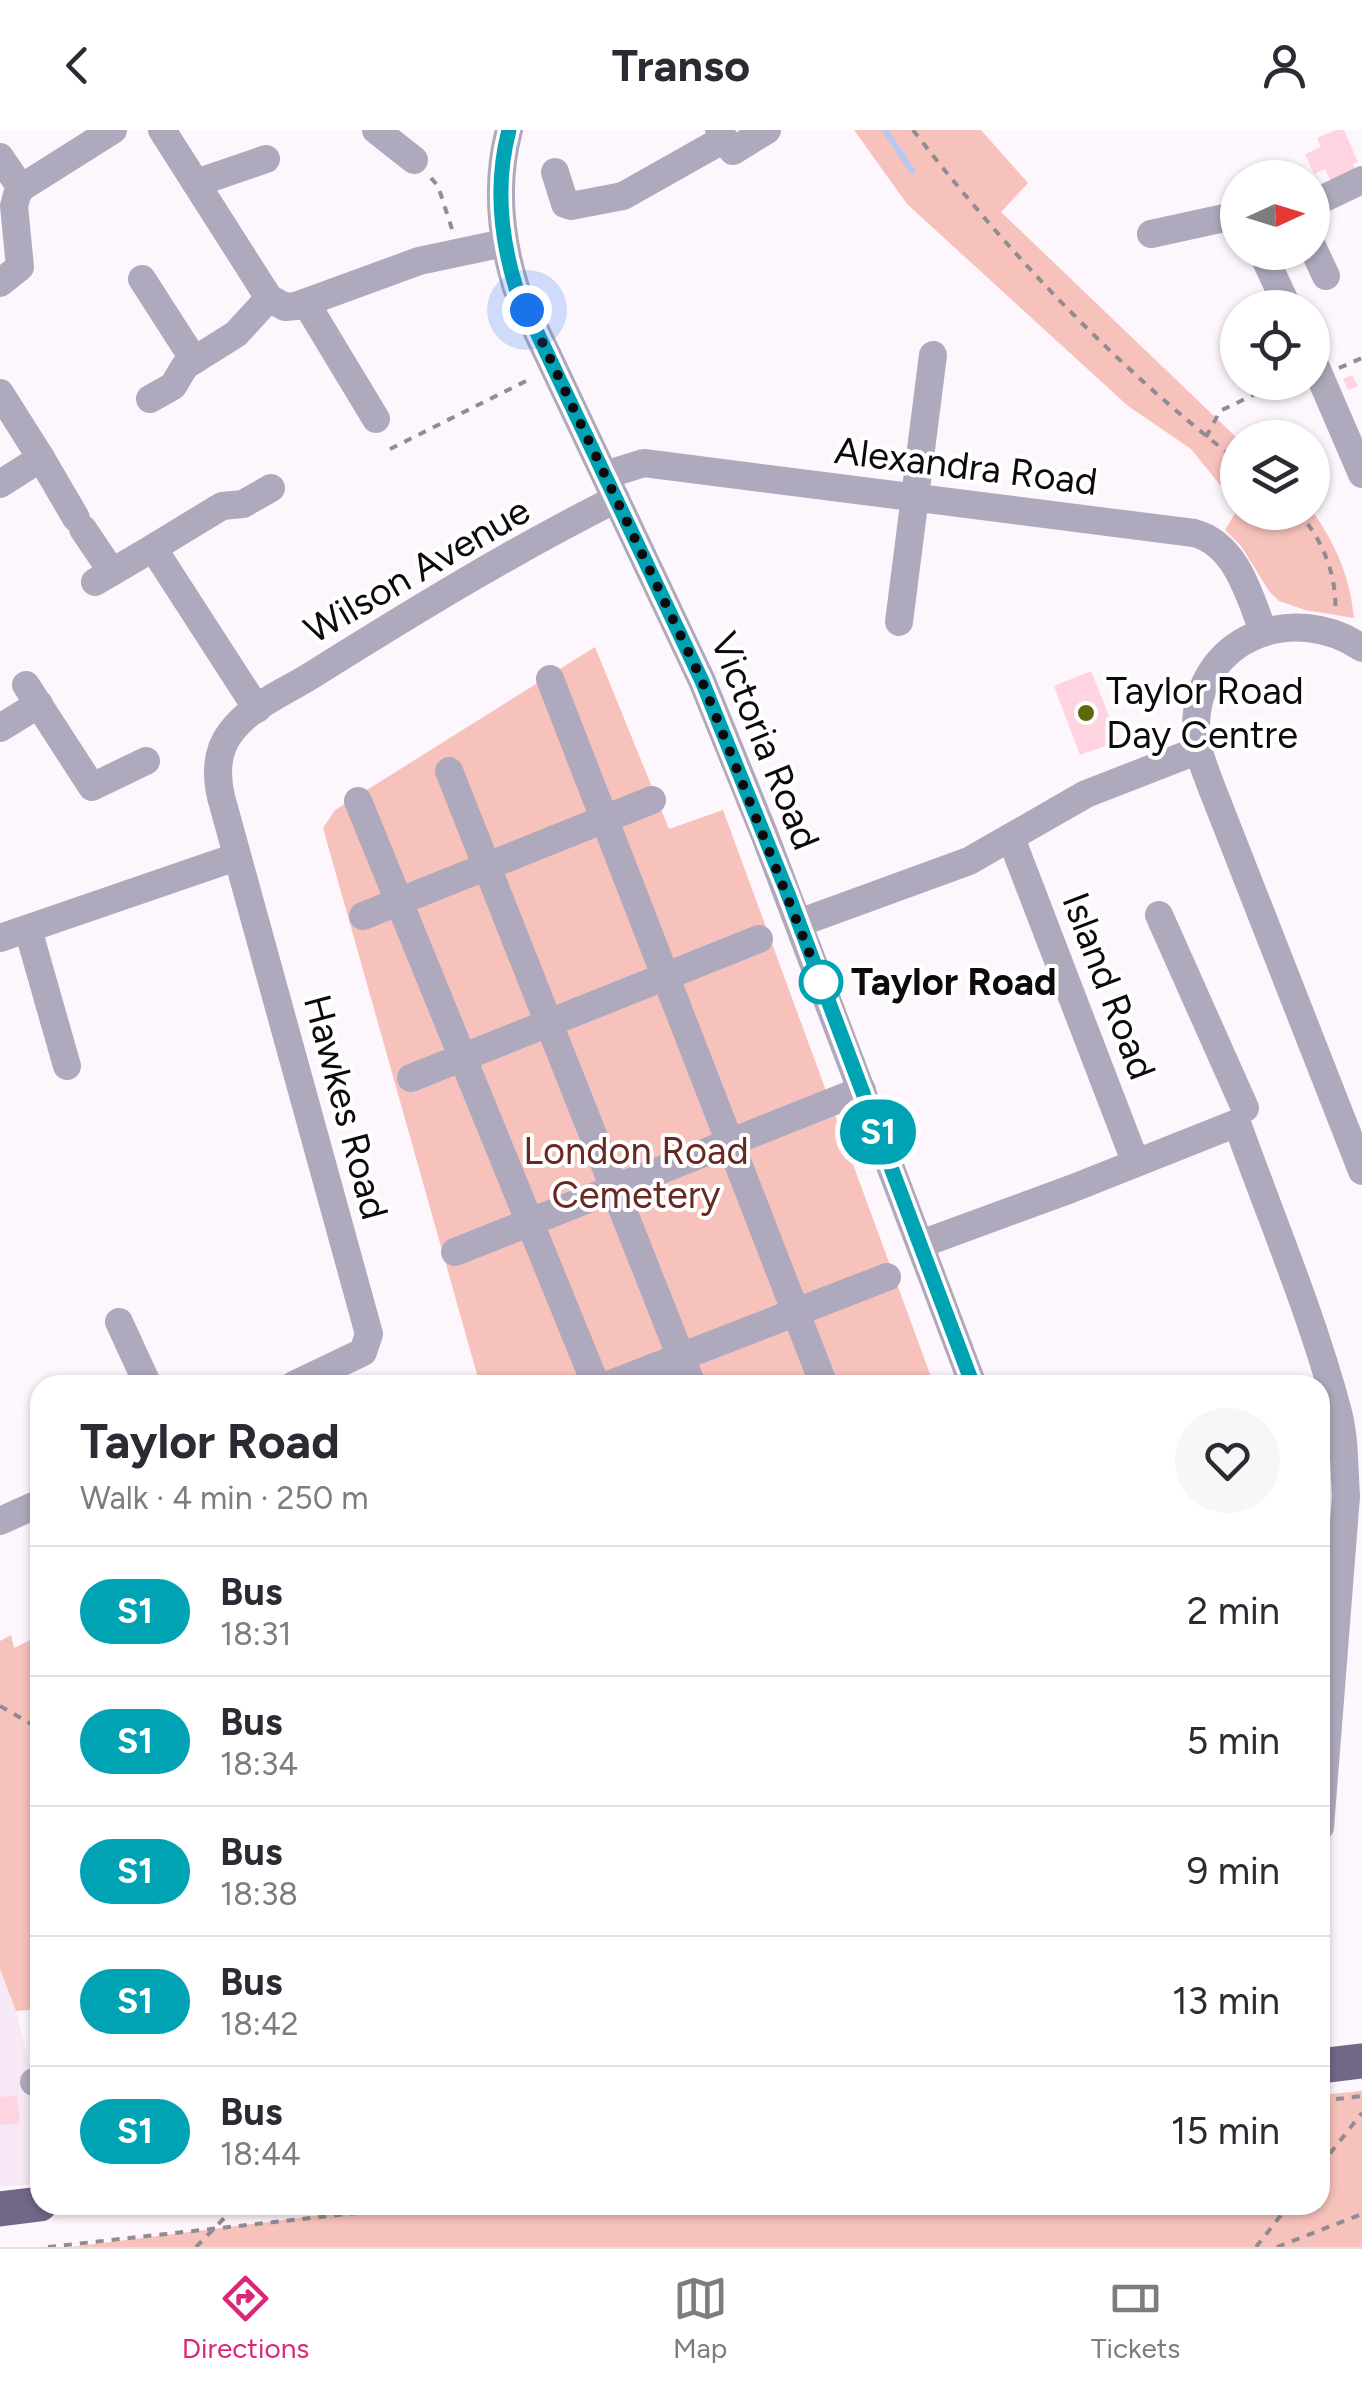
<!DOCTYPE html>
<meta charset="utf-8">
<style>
:root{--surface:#fff;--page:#f7f7f7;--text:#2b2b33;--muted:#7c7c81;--line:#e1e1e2;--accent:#db2777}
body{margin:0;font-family:Figtree,sans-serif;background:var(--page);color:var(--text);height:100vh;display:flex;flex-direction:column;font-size:38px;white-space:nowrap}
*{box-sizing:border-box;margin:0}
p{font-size:32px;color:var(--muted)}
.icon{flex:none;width:55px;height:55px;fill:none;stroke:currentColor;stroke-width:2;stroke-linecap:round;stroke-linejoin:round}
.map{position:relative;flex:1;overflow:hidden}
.drawer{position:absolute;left:30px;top:1245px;width:1300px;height:840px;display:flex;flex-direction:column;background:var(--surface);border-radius:30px;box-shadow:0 2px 8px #0004}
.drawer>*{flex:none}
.badge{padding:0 20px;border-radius:32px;font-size:35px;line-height:65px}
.needle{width:65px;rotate:86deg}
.fabs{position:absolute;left:1220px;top:30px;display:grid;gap:20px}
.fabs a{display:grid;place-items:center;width:110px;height:110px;border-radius:50%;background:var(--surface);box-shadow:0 2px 8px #0004;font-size:50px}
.you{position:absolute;width:50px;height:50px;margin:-25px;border:8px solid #fff;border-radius:50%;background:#1a73e8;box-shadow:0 0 0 15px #1a73e833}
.map>.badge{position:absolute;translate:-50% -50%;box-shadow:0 0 0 5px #fff}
.round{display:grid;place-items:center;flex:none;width:105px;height:105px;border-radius:52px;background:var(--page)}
.summary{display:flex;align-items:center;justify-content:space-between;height:170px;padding:0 50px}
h1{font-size:48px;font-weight:700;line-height:75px}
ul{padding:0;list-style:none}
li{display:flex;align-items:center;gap:30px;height:130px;padding:0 50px;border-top:2px solid var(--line)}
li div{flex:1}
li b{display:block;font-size:38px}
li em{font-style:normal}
li .badge{min-width:110px;font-weight:700;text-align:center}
header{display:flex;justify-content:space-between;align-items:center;height:130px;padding:0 50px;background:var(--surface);font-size:45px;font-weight:700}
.tabs{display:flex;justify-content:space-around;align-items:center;height:140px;border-top:2px solid var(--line);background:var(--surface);font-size:28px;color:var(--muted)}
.tabs a{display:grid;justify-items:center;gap:5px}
.tabs .on{color:var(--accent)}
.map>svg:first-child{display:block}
.built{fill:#f6e9f5}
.green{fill:#f7c2bb}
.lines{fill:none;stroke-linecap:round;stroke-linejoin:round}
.stream{stroke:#b8c8f3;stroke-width:6}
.building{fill:#fed4e0}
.path{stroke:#918c91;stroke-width:4;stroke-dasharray:8 8;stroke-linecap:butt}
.minor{stroke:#aea9bc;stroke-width:28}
.major{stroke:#716788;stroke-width:35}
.line-casing{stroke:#fff;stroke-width:22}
.line{stroke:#00a3b4;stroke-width:15}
.walk{stroke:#0d0a0d;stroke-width:10;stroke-dasharray:0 18}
.poi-dot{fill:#5e690d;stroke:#fff;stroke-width:4}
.stop-dot{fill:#fff;stroke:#00a3b4;stroke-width:5}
.labels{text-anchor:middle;stroke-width:8;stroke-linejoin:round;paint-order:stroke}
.street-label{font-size:38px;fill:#0d0a0d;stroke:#fff}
.poi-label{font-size:38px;fill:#0d0a0d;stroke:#fff;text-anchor:start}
.stop-label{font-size:38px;font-weight:bold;fill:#0d0a0d;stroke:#fff;text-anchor:start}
.park-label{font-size:38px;fill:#682923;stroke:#fff}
</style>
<header><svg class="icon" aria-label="back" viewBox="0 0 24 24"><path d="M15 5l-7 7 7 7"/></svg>Transo<svg class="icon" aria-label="person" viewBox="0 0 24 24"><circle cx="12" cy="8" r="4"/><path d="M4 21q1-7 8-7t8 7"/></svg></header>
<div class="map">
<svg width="1362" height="2117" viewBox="0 0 1362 2117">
<rect width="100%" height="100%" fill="#fdf6fd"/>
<!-- built -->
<polygon class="built" points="0,1839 16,1881 32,1944 29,1960 40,1967 40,2054 0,2057"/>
<!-- green -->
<g class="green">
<polygon points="854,0 981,0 1028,53 1001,82 1237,308 1237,376 1191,319 1128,276 907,74"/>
<path d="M 1237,380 L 1313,382 C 1336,415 1350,447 1354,488 L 1305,480 L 1279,471 L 1269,461 L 1241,416 L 1225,400 Z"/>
<polygon points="595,517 669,699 723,680 934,1255 480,1255 323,698 335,680"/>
<polygon points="11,1505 14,1518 40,1505 40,1879 16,1881 0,1839 0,1511"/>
<polygon points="1362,1961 1362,2117 71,2117 400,2075 1320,2075 1320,1965"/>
</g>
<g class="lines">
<!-- stream -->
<polyline class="stream" points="885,0 912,41"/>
</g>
<!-- building -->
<g class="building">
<polygon points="1336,0 1344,0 1358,32 1353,34 1356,41 1331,52 1325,39 1314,44 1305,24 1321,17 1317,8"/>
<polygon points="1352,245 1358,256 1348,260 1343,249"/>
<polygon points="1091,541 1119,611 1080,625 1054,556"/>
<polygon points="17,1965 20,1993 0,1995 0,1967"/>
</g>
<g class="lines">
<!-- path -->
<g class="path">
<path d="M 913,0 C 1007,122 1116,237 1238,331"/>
<polyline points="431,48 438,56 452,99"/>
<polyline points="1339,238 1362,228"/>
<polyline points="1206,307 1220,281 1280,252"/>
<polyline points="390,319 532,248"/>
<path d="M 1297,382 C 1322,406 1338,448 1335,483"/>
<polyline points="0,1576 40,1599"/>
<polyline points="1320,1971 1362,1966"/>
<polyline points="1320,2036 1362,1983"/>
<polyline points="48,2117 429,2075"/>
<polyline points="196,2117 236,2076"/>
<polyline points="1256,2117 1289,2075"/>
<polyline points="1277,2117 1362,2084"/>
</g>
<!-- minor -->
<g class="minor">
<polyline points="162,0 269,168 285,177 296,176 419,131 504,113"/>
<polyline points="376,0 414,30"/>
<path d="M 509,0 C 495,53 500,106 516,158 L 702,551 L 765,706 L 973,1255"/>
<polyline points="724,9 733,21 767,0"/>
<polyline points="0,27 21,58"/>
<polyline points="555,42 565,74 571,76 623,66 724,9 719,0"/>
<polyline points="196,53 266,29"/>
<polyline points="1312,74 1362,50"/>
<polyline points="1151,104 1238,85"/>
<polyline points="1312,116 1326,146"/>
<polyline points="1262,122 1288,178"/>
<polyline points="142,149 194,230"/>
<polyline points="0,153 20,137 14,76 17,65 21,58 113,0"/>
<polyline points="306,173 376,289"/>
<polyline points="1312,228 1362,344"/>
<polyline points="0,263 41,328 0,354"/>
<polyline points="150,269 173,256 185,236 236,204 269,168"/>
<polyline points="41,328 76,388"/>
<path d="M 605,345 L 644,333 L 1194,403 C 1236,414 1249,464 1263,501"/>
<polyline points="83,399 112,442"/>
<polyline points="95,452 153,418"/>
<polyline points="899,492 933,225"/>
<path d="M 1362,518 C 1293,471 1197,508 1196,596 C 1195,616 1204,637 1211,656 L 1362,1041"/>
<polyline points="550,549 824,1255"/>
<polyline points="26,555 92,657 146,631"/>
<polyline points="257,579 153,418 222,376 243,374 271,358"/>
<polyline points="0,598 39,574"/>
<polyline points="449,641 692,1255"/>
<polyline points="358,671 596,1255"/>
<polyline points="1011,708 1135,1031"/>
<polyline points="1159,785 1245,978"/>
<polyline points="363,786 652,670"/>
<polyline points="799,793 969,731 1086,664 1199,620"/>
<polyline points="28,799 67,936"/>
<polyline points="0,808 236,727"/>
<polyline points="411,948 759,809"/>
<path d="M 921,1114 L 1071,1059 L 1237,993 C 1271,1088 1312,1184 1338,1282 C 1345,1309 1344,1338 1346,1366 L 1320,1697"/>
<polyline points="455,1122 862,960"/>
<polyline points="119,1192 148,1255"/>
<path d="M 294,1255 L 363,1222 L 369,1204 L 221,667 C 216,645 216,621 231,602 C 250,576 285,562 312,545 C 411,483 512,421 616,369"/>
<polyline points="608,1255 887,1147"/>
<polyline points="0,1391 40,1373"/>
<polyline points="34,1952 40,1952"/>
</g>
<!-- major -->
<g class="major">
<polyline points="1320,1936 1362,1931"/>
<polyline points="0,2079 40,2074"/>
</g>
</g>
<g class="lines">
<!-- line casing -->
<g class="line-casing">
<path id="line" d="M 509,0 C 495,53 500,106 516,158 L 702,551 L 788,764 L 973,1255"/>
</g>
<!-- line -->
<use href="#line" class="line"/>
<!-- walk -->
<polyline class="walk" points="527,180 702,551 824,860 821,852"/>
</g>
<!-- markers -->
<circle class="poi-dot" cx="1086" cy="583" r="10"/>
<circle class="stop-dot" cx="821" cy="852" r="20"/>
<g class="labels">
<!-- street labels -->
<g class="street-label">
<text transform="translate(966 336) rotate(7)" y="13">Alexandra Road</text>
<text transform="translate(417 440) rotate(-30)" y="13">Wilson Avenue</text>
<text transform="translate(765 611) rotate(68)" y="13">Victoria Road</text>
<text transform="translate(1109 856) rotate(69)" y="13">Island Road</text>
<text transform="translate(346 977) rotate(75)" y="13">Hawkes Road</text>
</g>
<!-- poi labels -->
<g class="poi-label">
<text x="1106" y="574">Taylor Road<tspan x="1106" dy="44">Day Centre</tspan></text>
</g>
<!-- stop labels -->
<g class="stop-label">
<text x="851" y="865">Taylor Road</text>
</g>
<!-- park labels -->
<g class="park-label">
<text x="636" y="1034">London Road<tspan x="636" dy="44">Cemetery</tspan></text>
</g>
</g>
</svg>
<div class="fabs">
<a><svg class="needle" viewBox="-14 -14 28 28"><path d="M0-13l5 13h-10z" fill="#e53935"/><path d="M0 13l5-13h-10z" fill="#7c7c81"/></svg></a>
<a><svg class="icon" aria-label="locate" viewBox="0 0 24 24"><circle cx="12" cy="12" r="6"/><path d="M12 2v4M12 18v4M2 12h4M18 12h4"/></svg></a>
<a><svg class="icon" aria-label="layers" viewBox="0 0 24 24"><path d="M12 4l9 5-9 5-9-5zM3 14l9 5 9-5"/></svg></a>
</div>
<div class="you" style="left:527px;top:180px"></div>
<b class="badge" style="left:878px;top:1002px;background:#00a3b4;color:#fff">S1</b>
<section class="drawer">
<div class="summary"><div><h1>Taylor Road</h1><p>Walk · 4 min · 250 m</p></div><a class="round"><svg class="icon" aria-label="heart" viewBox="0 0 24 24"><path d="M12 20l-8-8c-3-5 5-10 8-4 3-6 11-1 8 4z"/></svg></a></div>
<ul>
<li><span class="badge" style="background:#00a3b4;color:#fff">S1</span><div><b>Bus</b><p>18:31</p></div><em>2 min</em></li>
<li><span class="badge" style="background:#00a3b4;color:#fff">S1</span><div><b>Bus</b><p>18:34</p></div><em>5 min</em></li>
<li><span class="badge" style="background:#00a3b4;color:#fff">S1</span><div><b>Bus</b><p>18:38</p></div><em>9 min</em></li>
<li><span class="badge" style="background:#00a3b4;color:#fff">S1</span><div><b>Bus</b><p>18:42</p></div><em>13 min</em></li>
<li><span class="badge" style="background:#00a3b4;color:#fff">S1</span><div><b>Bus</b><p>18:44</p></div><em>15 min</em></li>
</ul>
</section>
</div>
<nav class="tabs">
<a class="on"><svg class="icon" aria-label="directions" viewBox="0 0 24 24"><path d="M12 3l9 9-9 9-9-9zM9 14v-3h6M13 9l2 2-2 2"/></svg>Directions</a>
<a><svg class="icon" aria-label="map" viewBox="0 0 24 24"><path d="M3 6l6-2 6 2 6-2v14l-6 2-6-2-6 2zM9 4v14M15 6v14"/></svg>Map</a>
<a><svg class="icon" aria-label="tickets" viewBox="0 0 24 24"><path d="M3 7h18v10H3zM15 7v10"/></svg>Tickets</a>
</nav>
